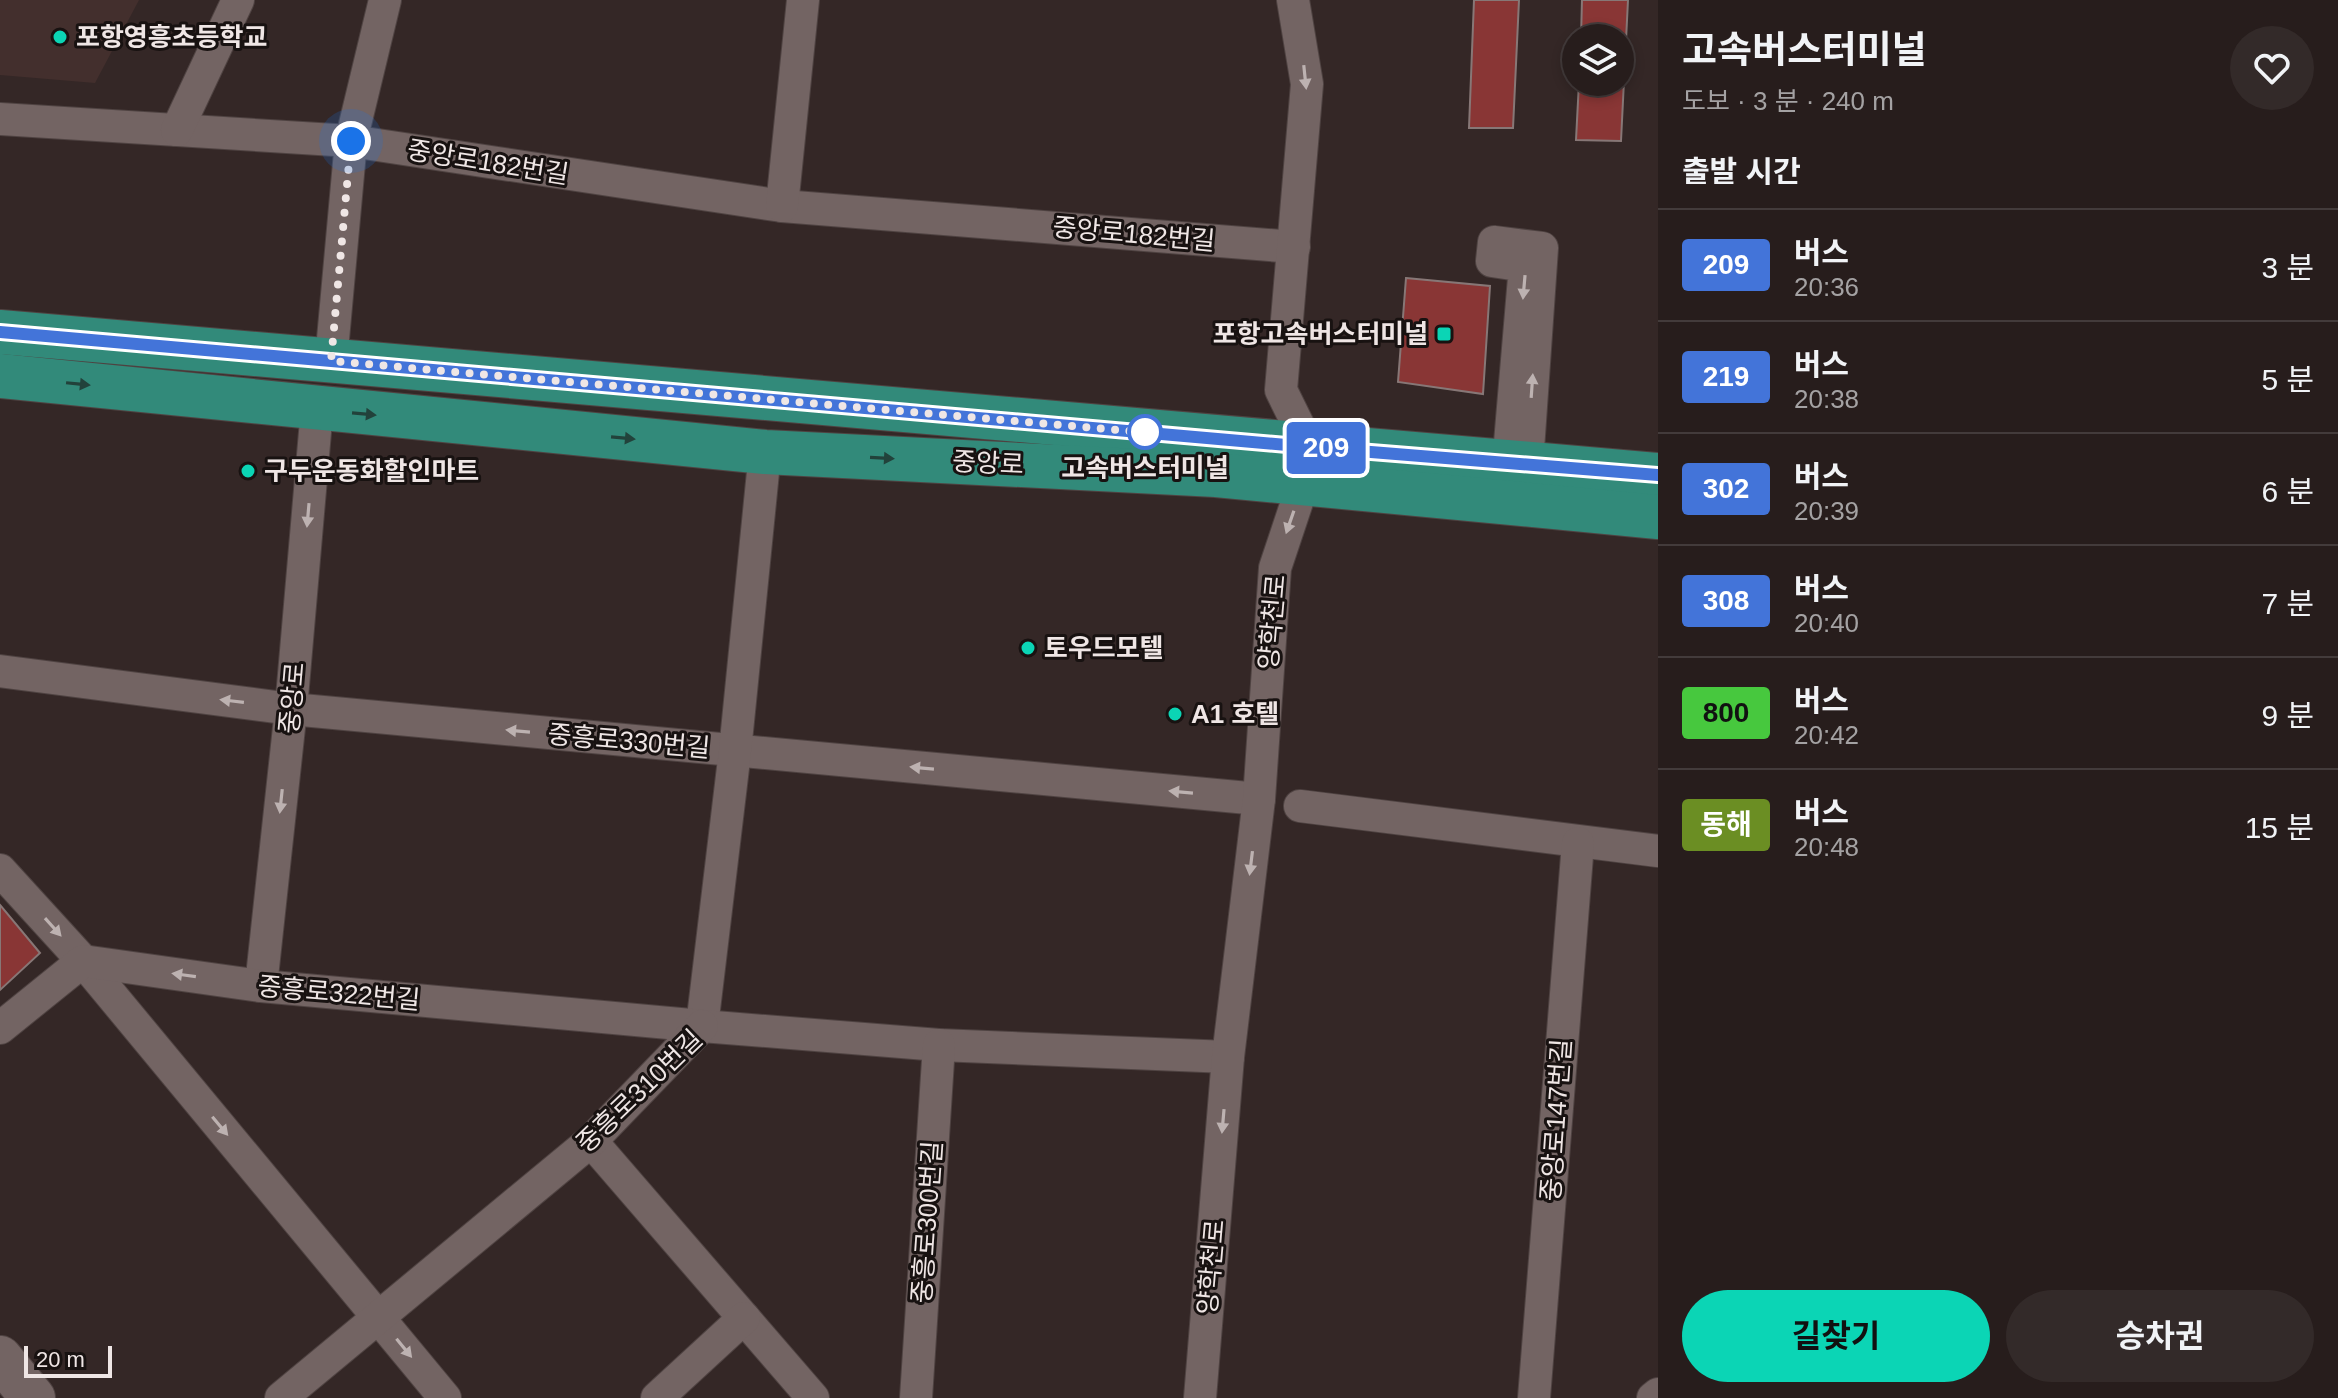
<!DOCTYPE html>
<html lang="ko">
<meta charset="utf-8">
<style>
:root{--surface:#271d1c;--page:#332a29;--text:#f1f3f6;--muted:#a4a2a3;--line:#433b3b;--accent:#0bd5b5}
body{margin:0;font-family:Helvetica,"Noto Sans KR",sans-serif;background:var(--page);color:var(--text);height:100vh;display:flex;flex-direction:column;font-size:30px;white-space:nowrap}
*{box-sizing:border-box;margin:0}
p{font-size:26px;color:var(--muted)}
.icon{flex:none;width:44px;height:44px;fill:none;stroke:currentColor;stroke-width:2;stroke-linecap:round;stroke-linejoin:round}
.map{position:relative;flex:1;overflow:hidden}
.details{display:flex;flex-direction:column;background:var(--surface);width:680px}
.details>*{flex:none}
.badge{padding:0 16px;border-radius:6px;font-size:28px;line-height:52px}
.buttons{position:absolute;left:1562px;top:24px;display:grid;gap:16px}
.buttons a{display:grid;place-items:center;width:72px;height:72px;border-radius:50%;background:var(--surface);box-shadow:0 4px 12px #0003,0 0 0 2px var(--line);font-size:40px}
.scale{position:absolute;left:24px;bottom:20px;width:88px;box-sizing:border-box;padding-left:8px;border:4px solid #efe6e5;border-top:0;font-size:22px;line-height:28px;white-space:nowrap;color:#efe6e5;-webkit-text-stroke:6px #181211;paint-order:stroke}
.you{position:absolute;width:40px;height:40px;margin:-20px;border:6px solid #fff;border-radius:50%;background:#1a73e8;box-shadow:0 0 0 12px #1a73e833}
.map>.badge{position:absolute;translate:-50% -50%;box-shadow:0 0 0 4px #fff}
h2{padding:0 24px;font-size:30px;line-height:72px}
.round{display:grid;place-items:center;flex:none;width:84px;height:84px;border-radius:42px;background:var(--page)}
.head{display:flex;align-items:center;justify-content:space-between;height:136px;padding:0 24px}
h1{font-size:38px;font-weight:700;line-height:60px}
.button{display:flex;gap:16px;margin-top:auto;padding:16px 24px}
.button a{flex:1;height:92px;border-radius:48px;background:var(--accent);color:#111;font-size:32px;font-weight:700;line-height:92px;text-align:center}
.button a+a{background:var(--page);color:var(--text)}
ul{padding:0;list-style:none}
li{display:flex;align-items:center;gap:24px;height:112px;padding:0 24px;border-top:2px solid var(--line)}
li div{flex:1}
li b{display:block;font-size:30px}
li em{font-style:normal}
li .badge{min-width:88px;font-weight:700;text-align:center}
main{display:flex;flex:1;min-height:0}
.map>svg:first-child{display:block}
.built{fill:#432f2d}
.building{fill:#893635;stroke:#877776;stroke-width:2}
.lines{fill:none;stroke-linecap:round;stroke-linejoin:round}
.street-casing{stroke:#4f4342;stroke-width:34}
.secondary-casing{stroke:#4f4342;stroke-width:46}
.primary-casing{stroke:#4f4342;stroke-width:46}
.street{stroke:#736463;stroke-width:32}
.secondary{stroke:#736463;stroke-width:44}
.primary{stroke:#328a7a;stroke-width:44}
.oneway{fill:#bdb2b1}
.oneway2{fill:#22423b}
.line-casing{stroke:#fff;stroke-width:18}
.line{stroke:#4374d9;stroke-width:12}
.walk{stroke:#efe6e5;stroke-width:8;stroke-dasharray:0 14.4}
.poi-dot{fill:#0bd5b5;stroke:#181211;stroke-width:3}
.stop-dot{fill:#fff;stroke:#4374d9;stroke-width:4}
.labels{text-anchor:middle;stroke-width:6;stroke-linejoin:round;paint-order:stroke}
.poi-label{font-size:26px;font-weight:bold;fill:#efe6e5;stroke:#181211;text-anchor:start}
.street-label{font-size:26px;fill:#efe6e5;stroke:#181211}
.stop-label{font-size:26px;font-weight:bold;fill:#efe6e5;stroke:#181211}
</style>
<main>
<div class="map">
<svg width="1658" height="1398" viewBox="0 0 1658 1398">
<rect width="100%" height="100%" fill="#342726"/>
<!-- built -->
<polygon class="built" points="0,0 139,0 95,83 0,75"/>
<!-- building -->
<g class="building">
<polygon points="1474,0 1519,0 1513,128 1469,128"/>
<polygon points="1582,0 1628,0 1621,141 1576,140 1579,82 1620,82 1620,38 1581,38"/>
<polygon points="1406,278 1490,286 1483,394 1398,382"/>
<polygon points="0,905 40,953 0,990"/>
</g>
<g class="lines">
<!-- street casing -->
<g class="street-casing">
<g id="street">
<polyline points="0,119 351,141 782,206 1294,247"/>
<polyline points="177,130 238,0"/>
<polyline points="782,206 803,0"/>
<polyline points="331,361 351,141 385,0"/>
<polyline points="1509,484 1507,478 1525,266 1492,261 1494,242 1542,248 1527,464"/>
<polyline points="0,671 291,709 1259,799"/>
<polyline points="1300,806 1658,851"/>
<polyline points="0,870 83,961 445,1398"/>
<polyline points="261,986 291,709 317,409"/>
<polyline points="702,1026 735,751 765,452"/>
<polyline points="0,1028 83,961 261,986 702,1026 939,1045 1228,1057"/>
<polyline points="591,1141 813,1398"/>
<polyline points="281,1398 591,1141 702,1026"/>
<polyline points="657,1398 744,1318"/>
<polyline points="916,1398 939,1045"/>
<polyline points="1200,1398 1228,1057 1259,799 1275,568 1303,484 1309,447 1281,390 1307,84 1293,0"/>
<polyline points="1534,1398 1578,843"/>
<polyline points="1653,1398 1658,1394"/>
</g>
</g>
<!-- secondary casing -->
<g class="secondary-casing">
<polyline id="secondary" points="0,1358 33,1398"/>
</g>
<!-- primary casing -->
<g class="primary-casing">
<g id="primary">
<polyline points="0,332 1658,475"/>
<polyline points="0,376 765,452 1216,475 1658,517"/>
</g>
</g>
<!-- street -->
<use href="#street" class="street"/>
<!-- secondary -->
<use href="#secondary" class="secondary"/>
<!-- primary -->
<use href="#primary" class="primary"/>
</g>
<!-- one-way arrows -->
<defs><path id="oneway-solid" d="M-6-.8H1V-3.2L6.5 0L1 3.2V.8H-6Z" transform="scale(2)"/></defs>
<g class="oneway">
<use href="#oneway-solid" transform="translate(1305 77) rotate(84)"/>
<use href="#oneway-solid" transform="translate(1524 287) rotate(95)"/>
<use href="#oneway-solid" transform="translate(1532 386) rotate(-86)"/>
<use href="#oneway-solid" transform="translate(308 515) rotate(95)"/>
<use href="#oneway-solid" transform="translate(1290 522) rotate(109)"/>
<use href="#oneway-solid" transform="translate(232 701) rotate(-173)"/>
<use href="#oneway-solid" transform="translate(518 731) rotate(-175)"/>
<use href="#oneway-solid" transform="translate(922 768) rotate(-175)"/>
<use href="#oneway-solid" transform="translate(1181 792) rotate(-175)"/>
<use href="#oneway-solid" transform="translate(281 801) rotate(96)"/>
<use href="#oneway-solid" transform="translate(1251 863) rotate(97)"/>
<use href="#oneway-solid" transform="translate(53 927) rotate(48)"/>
<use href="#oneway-solid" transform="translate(184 975) rotate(-172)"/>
<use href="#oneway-solid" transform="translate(1223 1121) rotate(95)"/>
<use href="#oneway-solid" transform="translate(220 1126) rotate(50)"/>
<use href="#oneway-solid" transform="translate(404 1348) rotate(51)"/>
</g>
<g class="oneway2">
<use href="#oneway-solid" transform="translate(78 384) rotate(6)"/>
<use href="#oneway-solid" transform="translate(364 414) rotate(5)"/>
<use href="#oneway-solid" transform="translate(623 438) rotate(5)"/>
<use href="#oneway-solid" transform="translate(882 458) rotate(3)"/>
</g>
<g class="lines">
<!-- line casing -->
<g class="line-casing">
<polyline id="line" points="0,332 1309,447 1658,475"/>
</g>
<!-- line -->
<use href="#line" class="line"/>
<!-- walk -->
<polyline class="walk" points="351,141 331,361 1151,433 1145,432"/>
</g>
<!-- markers -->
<g class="poi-dot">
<circle cx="60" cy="37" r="8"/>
<rect x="1436" y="326" width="16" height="16" rx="4"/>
<circle cx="248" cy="471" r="8"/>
<circle cx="1028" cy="648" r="8"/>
<circle cx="1175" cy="714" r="8"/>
</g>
<circle class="stop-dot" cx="1145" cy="432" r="16"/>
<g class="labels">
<!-- poi labels -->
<g class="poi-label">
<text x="76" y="46">포항영흥초등학교</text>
<text x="1428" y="343" text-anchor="end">포항고속버스터미널</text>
<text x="264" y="480">구두운동화할인마트</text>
<text x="1044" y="657">토우드모텔</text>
<text x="1191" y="723">A1 호텔</text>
</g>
<!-- street labels -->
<g class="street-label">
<text transform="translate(488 162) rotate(9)" y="9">중앙로182번길</text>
<text transform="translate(1134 234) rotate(5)" y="9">중앙로182번길</text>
<text transform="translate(988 463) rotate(3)" y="9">중앙로</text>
<text transform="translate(1272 622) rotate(-85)" y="9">양학천로</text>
<text transform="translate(292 698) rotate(-85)" y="9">중앙로</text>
<text transform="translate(629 741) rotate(5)" y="9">중흥로330번길</text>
<text transform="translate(339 993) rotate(5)" y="9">중흥로322번길</text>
<text transform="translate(639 1091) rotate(-44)" y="9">중흥로310번길</text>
<text transform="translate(1556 1120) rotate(-86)" y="9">중앙로147번길</text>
<text transform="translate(927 1222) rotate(-86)" y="9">중흥로300번길</text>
<text transform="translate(1211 1267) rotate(-85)" y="9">양학천로</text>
</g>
<!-- stop labels -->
<g class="stop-label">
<text x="1145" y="477">고속버스터미널</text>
</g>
</g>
</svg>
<div class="buttons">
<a><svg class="icon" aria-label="layers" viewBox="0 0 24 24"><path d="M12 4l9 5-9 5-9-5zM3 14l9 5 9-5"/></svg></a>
</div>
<div class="scale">20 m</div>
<div class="you" style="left:351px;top:141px"></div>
<b class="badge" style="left:1326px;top:448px;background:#4374d9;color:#fff">209</b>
</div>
<section class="details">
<div class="head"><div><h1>고속버스터미널</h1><p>도보 · 3 분 · 240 m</p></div><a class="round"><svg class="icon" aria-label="heart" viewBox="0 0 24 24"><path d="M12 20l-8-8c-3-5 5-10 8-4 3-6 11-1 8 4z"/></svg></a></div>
<h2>출발 시간</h2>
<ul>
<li><span class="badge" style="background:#4374d9;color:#fff">209</span><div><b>버스</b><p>20:36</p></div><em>3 분</em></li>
<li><span class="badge" style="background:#4374d9;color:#fff">219</span><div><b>버스</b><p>20:38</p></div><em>5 분</em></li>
<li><span class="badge" style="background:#4374d9;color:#fff">302</span><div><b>버스</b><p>20:39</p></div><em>6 분</em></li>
<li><span class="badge" style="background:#4374d9;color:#fff">308</span><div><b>버스</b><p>20:40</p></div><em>7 분</em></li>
<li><span class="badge" style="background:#47c83e;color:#111">800</span><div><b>버스</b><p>20:42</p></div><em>9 분</em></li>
<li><span class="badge" style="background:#6b8e23;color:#fff">동해</span><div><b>버스</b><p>20:48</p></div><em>15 분</em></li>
</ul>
<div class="button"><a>길찾기</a><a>승차권</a></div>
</section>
</main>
